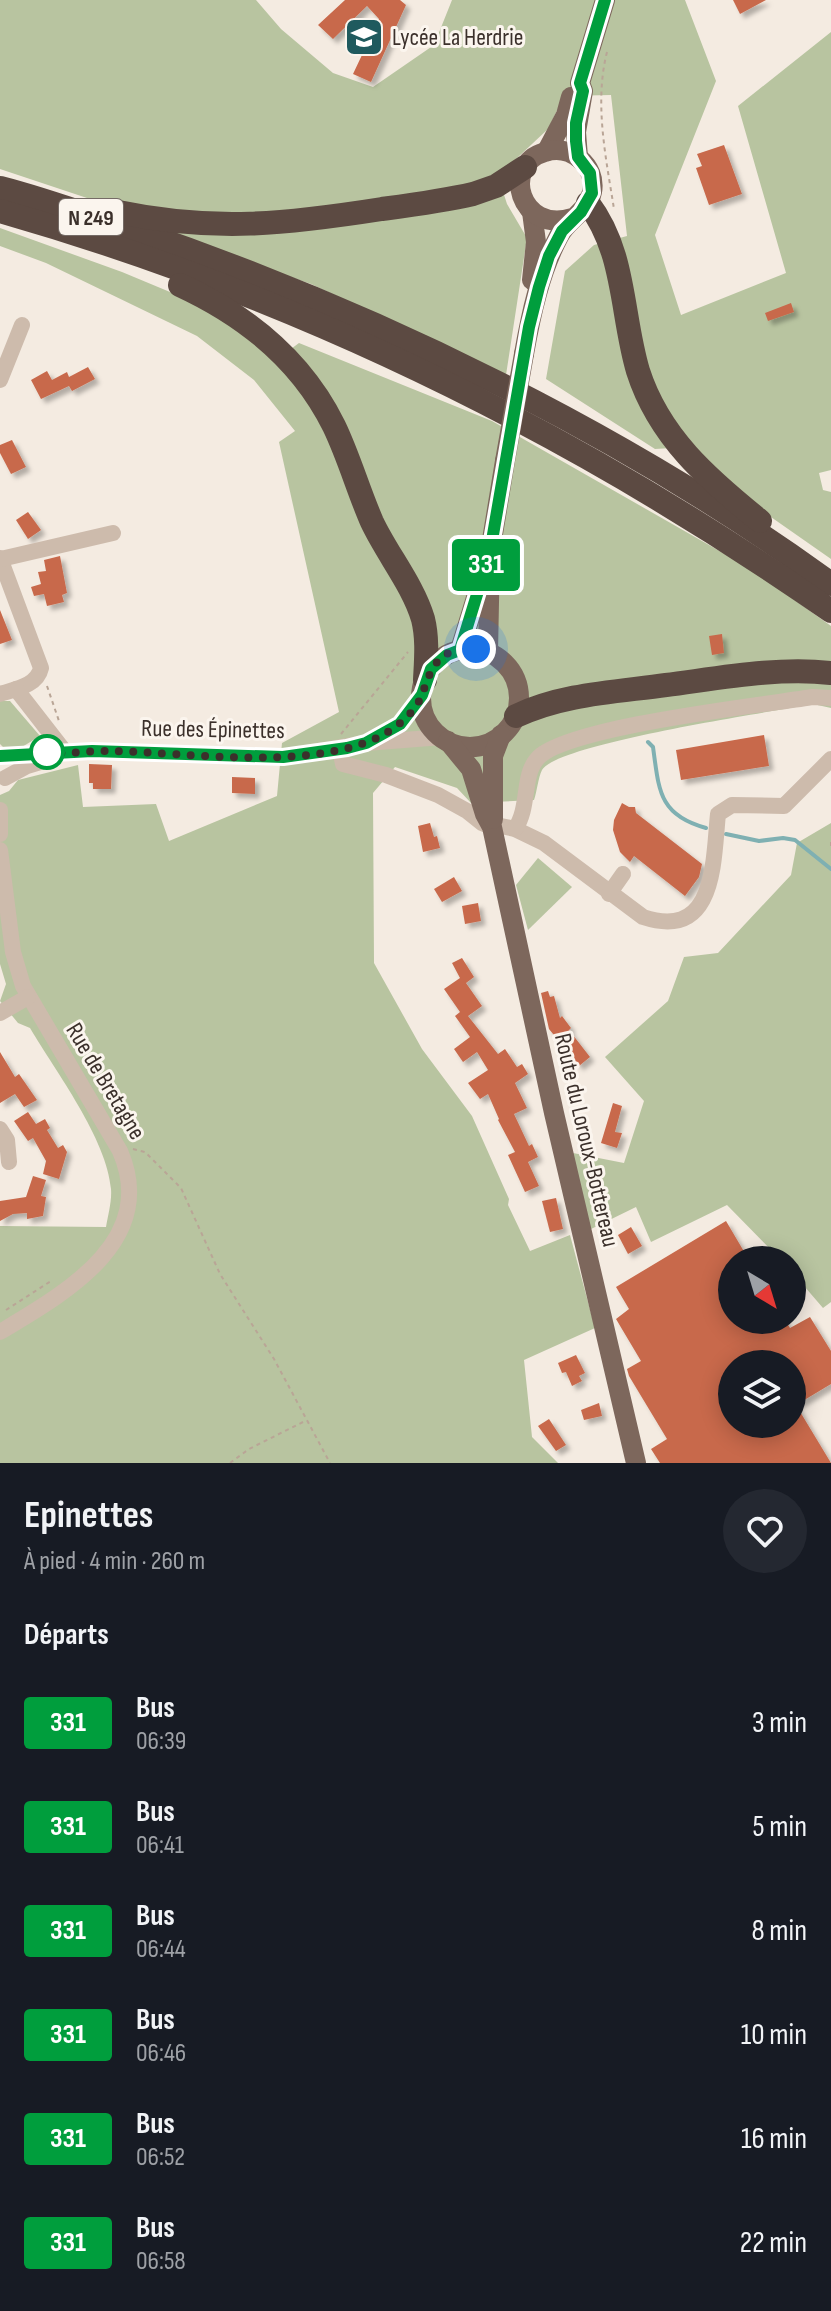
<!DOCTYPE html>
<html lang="fr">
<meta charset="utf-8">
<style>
:root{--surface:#171b24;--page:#242831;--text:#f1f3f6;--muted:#9ea1a6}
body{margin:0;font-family:"Sofia Sans Condensed",sans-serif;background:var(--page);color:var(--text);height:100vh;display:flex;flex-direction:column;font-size:30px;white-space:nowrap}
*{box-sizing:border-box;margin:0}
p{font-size:26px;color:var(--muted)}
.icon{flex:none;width:44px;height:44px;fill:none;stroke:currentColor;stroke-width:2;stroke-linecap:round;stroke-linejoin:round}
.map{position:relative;height:1463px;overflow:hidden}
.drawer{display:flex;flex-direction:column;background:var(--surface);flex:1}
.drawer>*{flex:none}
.badge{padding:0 16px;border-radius:6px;font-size:28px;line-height:52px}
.needle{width:52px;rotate:142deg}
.buttons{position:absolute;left:718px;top:1246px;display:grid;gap:16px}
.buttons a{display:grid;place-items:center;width:88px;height:88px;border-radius:50%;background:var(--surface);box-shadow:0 4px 20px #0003;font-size:40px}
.you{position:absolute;width:40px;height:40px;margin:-20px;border:6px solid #fff;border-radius:50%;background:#1a73e8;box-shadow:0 0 0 12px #1a73e833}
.map>.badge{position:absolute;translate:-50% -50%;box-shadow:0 0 0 4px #fff}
h2{padding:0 24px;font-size:30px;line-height:72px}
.round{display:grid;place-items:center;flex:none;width:84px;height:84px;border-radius:42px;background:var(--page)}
.summary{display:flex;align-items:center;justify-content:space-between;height:136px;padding:0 24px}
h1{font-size:38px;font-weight:700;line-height:60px}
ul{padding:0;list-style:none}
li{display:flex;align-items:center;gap:24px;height:104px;padding:0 24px}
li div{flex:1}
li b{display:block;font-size:30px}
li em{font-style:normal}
li .badge{min-width:88px;font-weight:700;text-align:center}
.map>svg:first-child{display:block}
.green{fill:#b8c4a0}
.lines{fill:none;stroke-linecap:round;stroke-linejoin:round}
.stream{stroke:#7fb0b2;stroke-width:4}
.building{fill:#c8694b;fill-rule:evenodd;filter:url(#shadow)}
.path{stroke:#b9a596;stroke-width:2;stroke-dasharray:4 4;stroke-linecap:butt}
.minor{stroke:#cdbbac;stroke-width:16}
.major{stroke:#7d675c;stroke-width:20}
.highway{stroke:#5c4a42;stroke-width:24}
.major-bridge{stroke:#7d675c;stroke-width:20}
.line-casing{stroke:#fff;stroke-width:18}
.line{stroke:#009e3d;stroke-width:12}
.walk{stroke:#3b302b;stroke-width:8;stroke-dasharray:0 14.4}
.stop-dot{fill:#fff;stroke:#009e3d;stroke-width:4}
.labels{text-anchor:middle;stroke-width:6;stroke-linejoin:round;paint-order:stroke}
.shield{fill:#fbf5ee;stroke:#756b66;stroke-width:2}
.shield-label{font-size:22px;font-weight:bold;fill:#3b302b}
.poi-label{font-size:24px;fill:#3b302b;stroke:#fbf5ee;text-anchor:start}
.street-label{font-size:24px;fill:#3b302b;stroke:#fbf5ee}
</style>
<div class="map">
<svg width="831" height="1463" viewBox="0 0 831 1463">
<defs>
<filter id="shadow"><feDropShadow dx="4.5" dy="4.5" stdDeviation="2" flood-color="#0004"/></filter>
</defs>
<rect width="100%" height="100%" fill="#f4ebe1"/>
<!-- green -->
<g class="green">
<polygon points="0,0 256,0 281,29 333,73 373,87 434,45 452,0 685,0 716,81 655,235 681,315 786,273 738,106 831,32 831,470 819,473 823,490 831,492 831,559 758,508 689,447 655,449 546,379 565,271 594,245 627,236 611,95 564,96 548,129 498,176 507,204 527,238 506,375 311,284 153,229 96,201 0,169"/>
<path d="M 0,228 L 122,272 L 218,312 L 276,360 L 299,343 L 492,421 L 751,569 L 831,626 L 831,708 L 813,704 C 772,712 558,743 542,770 C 538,778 537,792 534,800 L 471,803 L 457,788 L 395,767 L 373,793 L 374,963 L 422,1049 L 472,1116 L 509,1199 L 508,1205 L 530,1251 L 570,1235 L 595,1328 L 524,1360 L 532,1437 L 558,1463 L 0,1463 L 0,1226 L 106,1227 C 108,1215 112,1201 111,1189 C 107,1139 56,1072 30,1028 L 18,1023 L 0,1001 L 6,984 L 0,964 L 0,795 L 9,791 L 18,780 L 78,765 L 83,807 L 156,804 L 169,841 L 277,796 L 282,743 L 339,712 L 279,442 L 295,431 L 254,380 L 197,336 L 46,263 L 0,246 Z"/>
<polygon points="0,701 10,701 40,736 22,747 4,748 0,744"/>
<polygon points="831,823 831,1302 823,1308 792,1272 792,1260 781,1260 727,1205 651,1242 636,1207 589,1230 573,1153 624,1163 644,1101 605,1057 668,1001 684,957 718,953 791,875 797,843"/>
<polygon points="538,858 572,887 528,930 516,885"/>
</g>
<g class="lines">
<!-- stream -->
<g class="stream">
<path d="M 648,742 L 653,747 C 659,789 658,815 706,828"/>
<polyline points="726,834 759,841 783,838 795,840 831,869"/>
</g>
</g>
<!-- building -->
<g class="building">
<polygon points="345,0 400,0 406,5 371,82 353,74 379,19 367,6 333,39 318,25"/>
<polygon points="733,0 766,0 740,14"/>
<polygon points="724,145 742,194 709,205 696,168 702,166 697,154"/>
<polygon points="791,303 794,312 768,321 765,313"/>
<polygon points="88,367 95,379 72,391 69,386 41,399 31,380 47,371 52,380 67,372 69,377"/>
<polygon points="12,440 26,467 11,474 0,453 0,445"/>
<polygon points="28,512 41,530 28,539 16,520"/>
<polygon points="60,556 67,593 62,595 64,602 47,606 44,594 34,596 31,587 41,584 38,572 46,571 44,560"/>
<polygon points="0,610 12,640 0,644"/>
<polygon points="722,634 724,653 712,655 709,636"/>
<polygon points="764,735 769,766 681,780 676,750"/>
<polygon points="89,764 112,765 111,789 93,789 93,783 89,783"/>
<polygon points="232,777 255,778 255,794 232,793"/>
<polygon points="622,803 629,807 635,807 636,813 702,864 699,877 685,896 634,856 630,862 620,852 613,830 614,820"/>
<polygon points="430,823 434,837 437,836 440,848 423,852 418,826"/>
<polygon points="454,877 462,891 442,902 434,889"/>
<polygon points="478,903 481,921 465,924 462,906"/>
<polygon points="462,958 474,977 466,983 482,1006 468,1016 498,1054 505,1049 517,1067 522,1064 528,1074 515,1083 527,1108 514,1114 529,1146 532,1144 538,1157 528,1162 539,1186 525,1192 508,1155 515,1152 498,1120 499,1119 488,1094 480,1099 468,1083 488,1070 477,1052 463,1062 454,1049 470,1037 455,1016 460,1012 444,989 460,978 452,963"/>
<polygon points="548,991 550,997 554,996 560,1018 562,1016 571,1028 569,1030 590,1057 579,1066 549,1029 541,993"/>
<polygon points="0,1052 15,1077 19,1074 37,1100 24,1107 15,1094 0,1103"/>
<polygon points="613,1103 622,1106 615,1132 622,1133 617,1148 601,1143"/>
<polygon points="28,1112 36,1124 45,1119 50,1128 47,1130 58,1148 63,1145 67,1152 59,1179 43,1174 46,1161 33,1138 28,1141 14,1121"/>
<polygon points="33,1176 46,1180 41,1196 46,1197 43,1216 27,1219 27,1213 13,1214 0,1221 0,1201 26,1197"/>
<polygon points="556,1198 563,1229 550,1232 542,1201"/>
<path d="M 726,1221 L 749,1260 L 732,1260 L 732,1320 L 785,1320 L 790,1328 L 810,1317 L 831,1351 L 831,1384 L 796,1405 L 831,1463 L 660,1463 L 651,1449 L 667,1439 L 629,1376 L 627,1369 L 641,1361 L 616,1319 L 629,1309 L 616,1287 ZM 732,1364 L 792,1364 L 792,1424 L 732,1424 Z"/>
<polygon points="631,1227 642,1246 628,1254 618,1235"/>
<polygon points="576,1355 585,1373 579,1376 582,1381 572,1386 566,1372 562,1373 558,1363"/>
<polygon points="599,1403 602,1416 584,1420 581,1410"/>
<polygon points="549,1419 566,1445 556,1451 538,1426"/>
</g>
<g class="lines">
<!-- path -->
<g class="path">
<path d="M 607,52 C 594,103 606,158 614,209"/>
<polyline points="47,686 59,721"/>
<polyline points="341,734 408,652"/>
<polyline points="831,842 831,846"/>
<polyline points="133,1149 145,1152 181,1188 220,1274 274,1359 330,1463"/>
<polyline points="6,1310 51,1281"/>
<polyline points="230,1463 249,1449 305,1421"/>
</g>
<!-- minor -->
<g class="minor">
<polyline points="0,380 22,325"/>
<path d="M 0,558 L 41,668 C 37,686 15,689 0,694"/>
<polyline points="1,559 113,533"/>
<polyline points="16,689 65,752"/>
<polyline points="374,739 400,724 422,695"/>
<path d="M 340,749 L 343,764 L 386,775 L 438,795 L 467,811 L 482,823 L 492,827 L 501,826 L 515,829 L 544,843 L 643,917 C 716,941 713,862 718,814 L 732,805 L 784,806 L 831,759"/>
<polyline points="0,756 92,751 283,757 366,743 442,737"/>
<polyline points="5,778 27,766 47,760"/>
<polyline points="0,810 0,834"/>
<path d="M 515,829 C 530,807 522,776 537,759 C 563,727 763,705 813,697 L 831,698"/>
<path d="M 0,850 L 13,952 L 23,986 L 120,1151 C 159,1241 65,1293 0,1332"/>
<polyline points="609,894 623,874"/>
<polyline points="0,1013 28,997"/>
<polyline points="0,1129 7,1140 9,1162"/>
</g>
<!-- major -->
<g class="major">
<polyline points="547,151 566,115 571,97"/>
<polyline points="578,157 576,132 583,91 580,83 605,0"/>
<polyline points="532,212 536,242 532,280"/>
<path d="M 524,354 C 531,314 540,272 559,236 C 568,219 588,211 592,192 C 597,165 570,144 545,152 C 500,165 520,234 572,218"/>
<circle cx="470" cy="698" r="49"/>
<polyline points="460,650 483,575"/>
<polyline points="488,652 490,552 505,461"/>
<polyline points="448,741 471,769 485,814 492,827 554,1113 636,1463"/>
<polyline points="493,819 493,756 501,735"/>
</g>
<!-- highway -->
<g class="highway">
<path d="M 0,188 C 47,200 92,217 138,232 C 378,314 626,435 831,584"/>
<path d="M 588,203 C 626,253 621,314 638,371 C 659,437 708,479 760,521"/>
<path d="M 0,211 C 298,296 577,434 831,611"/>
<path d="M 118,212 C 214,232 286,224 382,209 C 412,205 443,201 473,194 L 496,186 L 525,167"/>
<path d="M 180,285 C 245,315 301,359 334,426 C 349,457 358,490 372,522 C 387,554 413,585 423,619 C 428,639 426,660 425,680"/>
<path d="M 516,716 C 562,694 615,692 666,685 C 720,678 777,667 831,673"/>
</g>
<!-- major-bridge -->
<polyline class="major-bridge" points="505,461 524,354"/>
</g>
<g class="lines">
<!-- line casing -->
<g class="line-casing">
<polyline id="line" points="0,756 92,751 283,757 347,748 366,743 400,724 422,695 431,669 447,655 460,650 490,552 529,327 539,287 549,256 562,231 581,212 592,193 590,173 578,157 576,141 576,123 583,91 580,83 605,0"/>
</g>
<!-- line -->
<use href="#line" class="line"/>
<!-- walk -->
<path class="walk" d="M 47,752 C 68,755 92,750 114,751 C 192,753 307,771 379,737 C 396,728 415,713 422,695 C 432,665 439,647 476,649"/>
</g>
<!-- icons -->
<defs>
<g id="school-square" transform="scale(2)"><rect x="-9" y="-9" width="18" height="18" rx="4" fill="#1f5a5e" stroke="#fbf5ee"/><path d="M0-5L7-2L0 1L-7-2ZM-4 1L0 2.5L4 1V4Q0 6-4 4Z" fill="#fff"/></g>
</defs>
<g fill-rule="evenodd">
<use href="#school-square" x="364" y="37"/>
</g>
<!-- markers -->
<circle class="stop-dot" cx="47" cy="752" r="16"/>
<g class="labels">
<!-- shield labels -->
<rect class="shield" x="59" y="199" width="64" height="36" rx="6"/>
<g class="shield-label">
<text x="91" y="225">N 249</text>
</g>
<!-- poi labels -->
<g class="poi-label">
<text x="392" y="45">Lycée La Herdrie</text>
</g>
<!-- street labels -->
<g class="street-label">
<text transform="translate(213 729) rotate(1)" y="8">Rue des Épinettes</text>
<text transform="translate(106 1081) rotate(59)" y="8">Rue de Bretagne</text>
<text transform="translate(587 1140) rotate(77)" y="8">Route du Loroux-Bottereau</text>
</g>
</g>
</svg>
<div class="buttons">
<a><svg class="needle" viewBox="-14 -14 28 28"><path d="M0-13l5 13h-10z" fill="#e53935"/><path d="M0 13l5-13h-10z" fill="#9ea1a6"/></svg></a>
<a><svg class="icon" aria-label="layers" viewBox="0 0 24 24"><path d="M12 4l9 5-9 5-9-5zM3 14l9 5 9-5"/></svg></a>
</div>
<div class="you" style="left:476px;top:649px"></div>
<b class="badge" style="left:486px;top:565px;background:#009e3d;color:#fff">331</b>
</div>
<section class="drawer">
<div class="summary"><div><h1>Epinettes</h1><p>À pied · 4 min · 260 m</p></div><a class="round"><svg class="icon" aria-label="heart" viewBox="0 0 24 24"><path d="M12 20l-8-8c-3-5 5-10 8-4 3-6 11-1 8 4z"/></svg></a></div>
<h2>Départs</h2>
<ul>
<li><span class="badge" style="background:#009e3d;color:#fff">331</span><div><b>Bus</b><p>06:39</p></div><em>3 min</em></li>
<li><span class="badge" style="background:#009e3d;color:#fff">331</span><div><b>Bus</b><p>06:41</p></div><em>5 min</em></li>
<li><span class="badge" style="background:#009e3d;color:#fff">331</span><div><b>Bus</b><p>06:44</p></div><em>8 min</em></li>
<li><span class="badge" style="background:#009e3d;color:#fff">331</span><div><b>Bus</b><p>06:46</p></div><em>10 min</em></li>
<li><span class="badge" style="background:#009e3d;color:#fff">331</span><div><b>Bus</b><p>06:52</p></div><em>16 min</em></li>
<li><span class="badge" style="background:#009e3d;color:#fff">331</span><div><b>Bus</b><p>06:58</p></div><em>22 min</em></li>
</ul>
</section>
